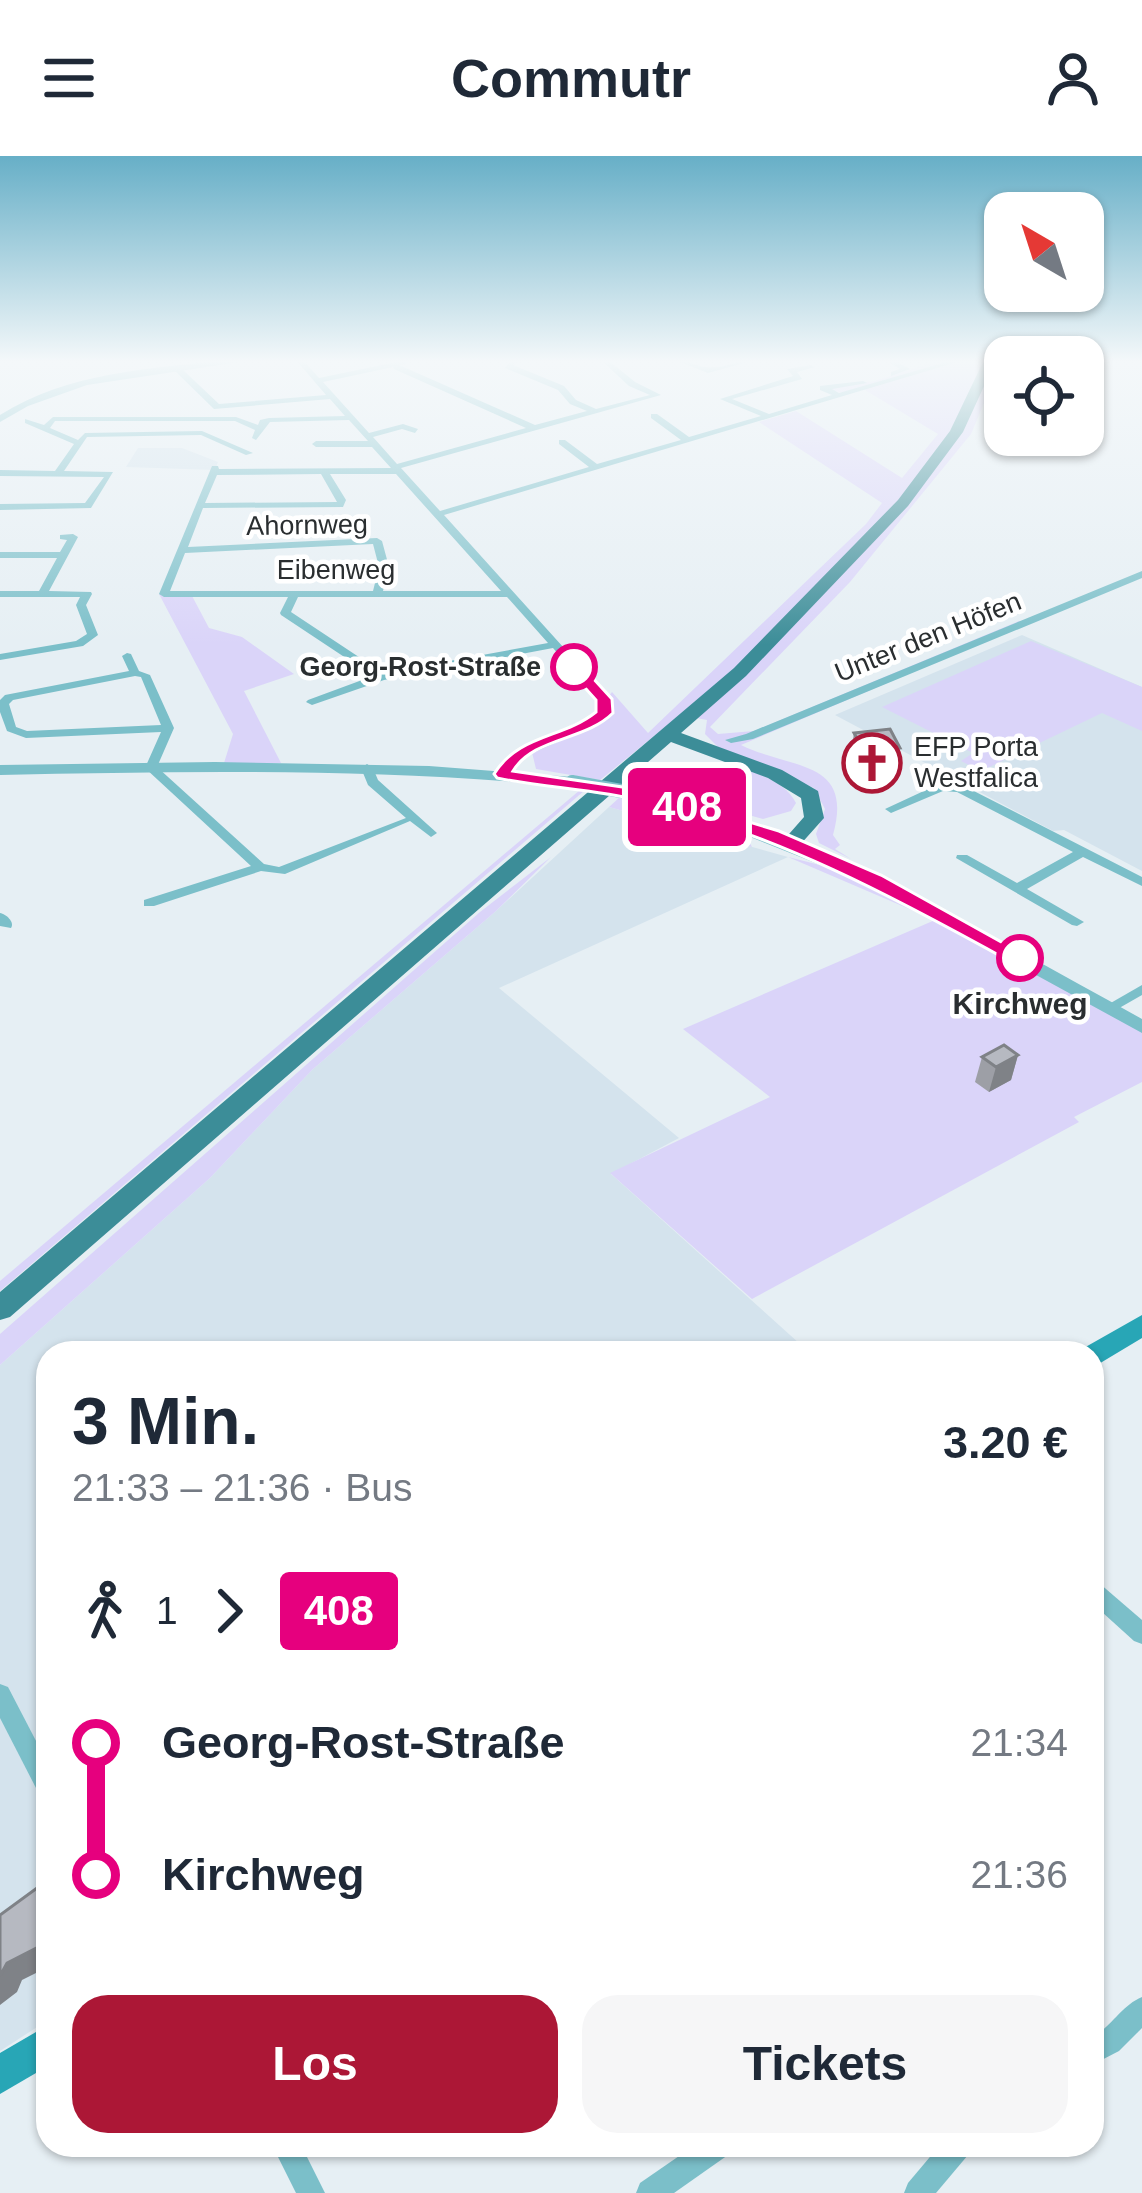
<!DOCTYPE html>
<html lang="de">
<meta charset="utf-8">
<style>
:root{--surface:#fff;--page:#f6f6f7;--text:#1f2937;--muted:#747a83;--accent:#ac1736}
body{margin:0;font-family:Helvetica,sans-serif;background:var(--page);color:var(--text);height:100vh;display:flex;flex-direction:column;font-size:45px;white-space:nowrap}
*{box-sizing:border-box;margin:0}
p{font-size:39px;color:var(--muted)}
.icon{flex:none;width:66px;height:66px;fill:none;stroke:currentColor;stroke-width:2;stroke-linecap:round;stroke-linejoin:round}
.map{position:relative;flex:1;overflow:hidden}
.panel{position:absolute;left:36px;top:1185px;width:1068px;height:816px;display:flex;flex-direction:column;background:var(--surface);border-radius:36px;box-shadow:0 3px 9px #0004}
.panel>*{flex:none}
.badge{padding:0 24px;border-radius:9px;font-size:42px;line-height:78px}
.needle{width:78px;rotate:321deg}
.tools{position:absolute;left:984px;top:36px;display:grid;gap:24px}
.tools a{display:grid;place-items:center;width:120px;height:120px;border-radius:24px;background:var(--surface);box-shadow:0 3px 9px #0004;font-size:60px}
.map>.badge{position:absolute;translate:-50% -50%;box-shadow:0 0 0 6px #fff}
.legs{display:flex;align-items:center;gap:18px;height:132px;padding:0 36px;font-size:39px}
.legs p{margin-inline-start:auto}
.head{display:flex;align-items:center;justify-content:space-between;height:204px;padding:0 36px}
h1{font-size:66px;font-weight:800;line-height:90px}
.cta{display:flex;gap:24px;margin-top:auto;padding:24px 36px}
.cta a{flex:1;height:138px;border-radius:36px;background:var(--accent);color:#fff;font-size:48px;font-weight:800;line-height:138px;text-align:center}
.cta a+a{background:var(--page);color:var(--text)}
ul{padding:0 36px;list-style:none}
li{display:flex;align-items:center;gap:42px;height:132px;font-size:45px}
li i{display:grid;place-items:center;width:18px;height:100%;margin:0 15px;background:currentColor}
li i::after{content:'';width:30px;height:30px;margin:-15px;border:9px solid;border-radius:50%;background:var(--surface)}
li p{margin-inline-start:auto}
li:first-child i{background:linear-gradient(#0000 50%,currentColor 0)}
li:last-child i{background:linear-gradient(currentColor 50%,#0000 0)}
header{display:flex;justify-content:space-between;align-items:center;height:156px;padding:0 36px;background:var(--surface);font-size:54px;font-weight:800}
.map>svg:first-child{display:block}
.built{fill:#d4e3ed}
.green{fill:#dad4f9}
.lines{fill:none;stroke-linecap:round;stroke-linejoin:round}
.minor{fill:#7bbfc9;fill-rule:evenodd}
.tertiary{fill:#7bbfc9;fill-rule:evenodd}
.secondary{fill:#28a6b6;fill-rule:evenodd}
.primary{fill:#3c8d98;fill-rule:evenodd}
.tertiary-bridge{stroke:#7bbfc9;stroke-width:14}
.wall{fill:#9d9fa6}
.shaded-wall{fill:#7f8287}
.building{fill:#b6b9c1;stroke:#7f8287;stroke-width:3}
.line-1{fill:#e6007e;stroke:#fff;stroke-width:3}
.stop-1-dot{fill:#fff;stroke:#e6007e;stroke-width:6}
.labels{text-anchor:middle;stroke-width:9;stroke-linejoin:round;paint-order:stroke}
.far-street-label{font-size:27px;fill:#2a2e30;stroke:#fff}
.far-stop-label{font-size:27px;font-weight:bold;fill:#2a2e30;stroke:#fff;text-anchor:end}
.far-poi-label{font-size:27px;fill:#2a2e30;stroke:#fff;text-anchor:start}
.stop-label{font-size:30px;font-weight:bold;fill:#2a2e30;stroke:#fff}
</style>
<header><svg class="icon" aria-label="menu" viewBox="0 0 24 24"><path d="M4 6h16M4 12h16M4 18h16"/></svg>Commutr<svg class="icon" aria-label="person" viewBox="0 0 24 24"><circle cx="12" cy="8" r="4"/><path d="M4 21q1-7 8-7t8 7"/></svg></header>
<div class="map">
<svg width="1142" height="2037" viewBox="0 0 1142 2037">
<rect width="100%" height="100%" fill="#e6eff4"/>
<!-- built -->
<g class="built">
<polygon points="138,292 182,292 218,306 215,314 126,311"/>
<polygon points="1022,479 1142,531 1142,715 1064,674 1053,675 835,559"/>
<polygon points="609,651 788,701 499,832 679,982 611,1018 810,1197 48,1197 48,1864 0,1895 0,1209 210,1022 312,914 496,755"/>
</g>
<!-- green -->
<g class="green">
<path d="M 940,204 L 1002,204 L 971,278 L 850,426 L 710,571 L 718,578 L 754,575 L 1019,465 L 1026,468 L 741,589 C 792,614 854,603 833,679 L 840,689 L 835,693 L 851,703 L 819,687 L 816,678 L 825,653 L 814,632 L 720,593 L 705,578 L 707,564 L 680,559 L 600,624 L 536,613 L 530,588 L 587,569 L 612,536 L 648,577 L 866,368 L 882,347 L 759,266 L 796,255 L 902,322 L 938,278 L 865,234 L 867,231 L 844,237 L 826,233 L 875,225 Z"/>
<polygon points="159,438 191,438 209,472 242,481 294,518 244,535 281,607 224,607 233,578"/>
<polygon points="1031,485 1142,531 1142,575 1102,557 981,615 961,605 973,597 882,551"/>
<path d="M 715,607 C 742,611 783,621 796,647 L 791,655 L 763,663 L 641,629 L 665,612 Z"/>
<polygon points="580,634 584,635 0,1135 0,1125"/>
<polygon points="619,642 745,679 752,691 609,651"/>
<polygon points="551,701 496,755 312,914 210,1022 0,1209 0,1178 480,756"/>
<polygon points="788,701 828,711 922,755 1142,876 1142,926 1074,961 1079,966 752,1143 610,1017 770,941 683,873 935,764"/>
</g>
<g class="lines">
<!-- minor -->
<g class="minor">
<path d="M 296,204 L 303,204 L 319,222 L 406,204 L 406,208 L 399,209 L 535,269 L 587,255 L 570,248 L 558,234 L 505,212 L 511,204 L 519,204 L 513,209 L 564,230 L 576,244 L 596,253 L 650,239 L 629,230 L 601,204 L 608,204 L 635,226 L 661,239 L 401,312 L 440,355 L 589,311 L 559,288 L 559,284 L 565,284 L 597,308 L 681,284 L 651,262 L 651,258 L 657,258 L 689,281 L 761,260 L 720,243 L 793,220 L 787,213 L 811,209 L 815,211 L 797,216 L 802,223 L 732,243 L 769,258 L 832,239 L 820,234 L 820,230 L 863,225 L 867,227 L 832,233 L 839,237 L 953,204 L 964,204 L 444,359 L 610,543 L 609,559 L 582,575 L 528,599 L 503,622 L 497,618 L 520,594 L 599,556 L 598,544 L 553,492 L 384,524 L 312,549 L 306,546 L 308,544 L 373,520 L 281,459 L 280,457 L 288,441 L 164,441 L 159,438 L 212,310 L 218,310 L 219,313 L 391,312 L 372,291 L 316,291 L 312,288 L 316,285 L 368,285 L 349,264 L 270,266 L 256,284 L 252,282 L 255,274 L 235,265 L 55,265 L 50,272 L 78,284 L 85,277 L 202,275 L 253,297 L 246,299 L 201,279 L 87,281 L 64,315 L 113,316 L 91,352 L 0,354 L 0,348 L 85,347 L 104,321 L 0,320 L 0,314 L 55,315 L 74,288 L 25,267 L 25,263 L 44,269 L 53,261 L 236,261 L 258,269 L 260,264 L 269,262 L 345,260 L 330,243 L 214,253 L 174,214 L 181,212 L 219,248 L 326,239 ZM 393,211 L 394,213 L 526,272 L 397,308 L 373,281 L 402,273 L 415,277 L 418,273 L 403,268 L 369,277 L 323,226 ZM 321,318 L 337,346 L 205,347 L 217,319 ZM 330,318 L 396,318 L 501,435 L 383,435 L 389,411 L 382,385 L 377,382 L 188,391 L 203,352 L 343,351 L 346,344 ZM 373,388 L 379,411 L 373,435 L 170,435 L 185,397 ZM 298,441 L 507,441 L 548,487 L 383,517 L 291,456 Z"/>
<path d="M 675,204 C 687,204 693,209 705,211 C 720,214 738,204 755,204 L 708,217 Z"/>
<polygon points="885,204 893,204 910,213 891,220 891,216 900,213"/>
<polygon points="60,379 73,378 78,381 49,435 91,436 92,438 86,449 98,479 83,490 0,504 0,498 76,485 87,478 76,449 80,441 0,441 0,435 39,435 57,402 0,402 0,396 60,396 67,384 60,383"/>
<polygon points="1142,415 1142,422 753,583 731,587 725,584 746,578"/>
<path d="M 127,497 L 131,498 L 139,515 L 150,519 L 174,572 L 157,611 L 264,708 L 279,711 L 406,662 L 368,629 L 361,612 L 367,608 L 373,612 L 378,624 L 437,677 L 431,681 L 410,665 L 285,718 L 261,715 L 154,750 L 144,750 L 144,744 L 251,710 L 145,612 L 161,576 L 26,582 L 7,575 L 0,556 L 0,544 L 5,539 L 129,515 L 122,500 ZM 135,520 L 141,521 L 161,569 L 27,575 L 16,571 L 9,548 L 13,544 Z"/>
<polygon points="941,627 964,630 1142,721 1142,730 1083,701 1027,733 1084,766 1077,770 1072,769 956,702 957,699 967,699 1017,727 1073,696 957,636 943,635 891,657 885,653"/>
<path d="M 0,757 C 6,758 15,766 11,772 L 0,770 Z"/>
<polygon points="1142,829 1142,839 1114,855 1104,855 1102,852"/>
<polygon points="1092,1424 1099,1427 1142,1464 1142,1488 1134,1485 1092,1447"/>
<polygon points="0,1528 8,1531 48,1608 48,1634 44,1636 36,1632 0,1562"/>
<path d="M 1142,1841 L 1142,1872 L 1119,1895 L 1092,1909 L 1092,1882 C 1111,1871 1122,1849 1142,1841 Z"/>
<polygon points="272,1989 301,1989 325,2037 296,2037"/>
<polygon points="695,1989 732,1989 728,1999 674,2037 636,2037 640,2027"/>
<polygon points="940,1989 972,1989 968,1999 936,2037 904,2037 908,2027"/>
</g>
<!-- tertiary -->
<g class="tertiary">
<path d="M 227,204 L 253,204 L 87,229 L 28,250 L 0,266 L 0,259 C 68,216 149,213 227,204 Z"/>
<path d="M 215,606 L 429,610 L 572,621 L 580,626 L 572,631 C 381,612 191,615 0,619 L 0,609 Z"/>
<path d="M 643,634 C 821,682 982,774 1142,863 L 1142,877 L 954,774 L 833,714 L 705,663 L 637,642 L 635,639 Z"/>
</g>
<!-- secondary -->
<g class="secondary">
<polygon points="1142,1159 1142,1182 1092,1212 1092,1197 1081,1197 1082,1193"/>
<polygon points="48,1869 48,1910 0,1938 0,1897"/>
</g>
<!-- primary -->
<polygon class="primary" points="984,204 996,204 963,276 908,350 746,520 681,577 782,614 818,635 824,662 799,690 785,690 782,686 804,661 801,642 768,622 671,586 10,1161 0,1164 0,1136 734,512 898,344 950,275"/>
<!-- tertiary-bridge -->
<polyline class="tertiary-bridge" points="572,626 643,639"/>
</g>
<!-- wall -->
<g class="wall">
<polygon points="854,577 900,592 896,616 861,619 850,600"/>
<polygon points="1018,899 1011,924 989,936 975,926 982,901"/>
</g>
<!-- shaded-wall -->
<g class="shaded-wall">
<polygon points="1018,899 1011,924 989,936 996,911"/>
<polygon points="48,1786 48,1811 22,1824 17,1836 0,1849 0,1820 7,1807"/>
</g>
<!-- building -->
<g class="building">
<polygon points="890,573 900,592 864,595 854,577"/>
<polygon points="1004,889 1018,899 996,911 982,901"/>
<polygon points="48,1724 48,1786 7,1807 0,1820 0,1759"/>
</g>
<!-- sky -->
<linearGradient id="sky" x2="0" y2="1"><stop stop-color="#67afc7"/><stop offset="0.42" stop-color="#f4f8fa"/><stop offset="1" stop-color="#f4f8fa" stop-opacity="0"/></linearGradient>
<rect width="1142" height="489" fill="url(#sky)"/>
<!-- line-1 -->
<path class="line-1" d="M 569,508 L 580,508 L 612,543 L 613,557 C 585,585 534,581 513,615 L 643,634 L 779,675 L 881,719 L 1030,802 L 1013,807 C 894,741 776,678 642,645 C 595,633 545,632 497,622 L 494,618 C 519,578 562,583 596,556 L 596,544 L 569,514 Z"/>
<!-- icons -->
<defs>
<g id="church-ring" transform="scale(3)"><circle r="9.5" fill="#fff" stroke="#ac1736" stroke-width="1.5"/><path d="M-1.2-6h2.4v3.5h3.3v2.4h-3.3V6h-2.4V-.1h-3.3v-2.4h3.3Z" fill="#ac1736"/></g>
</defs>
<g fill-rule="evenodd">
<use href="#church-ring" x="872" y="607"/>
</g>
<!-- markers -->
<g class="stop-1-dot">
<circle cx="574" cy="511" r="21"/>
<circle cx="1020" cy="802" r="21"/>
</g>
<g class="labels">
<!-- far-street labels -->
<g class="far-street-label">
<text transform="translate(307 369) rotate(-1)" y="9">Ahornweg</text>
<text x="336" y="423">Eibenweg</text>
<text transform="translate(928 481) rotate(-22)" y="9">Unter den Höfen</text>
</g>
<!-- far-stop labels -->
<g class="far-stop-label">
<text x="541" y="520">Georg-Rost-Straße</text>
</g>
<!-- far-poi labels -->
<g class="far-poi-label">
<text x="914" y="600">EFP Porta<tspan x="914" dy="31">Westfalica</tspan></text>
</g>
<!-- stop labels -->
<g class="stop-label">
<text x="1020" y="858">Kirchweg</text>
</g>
</g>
</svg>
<div class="tools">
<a><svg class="needle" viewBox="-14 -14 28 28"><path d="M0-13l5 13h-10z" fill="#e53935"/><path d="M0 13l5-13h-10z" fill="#747a83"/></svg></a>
<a><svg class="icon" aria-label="locate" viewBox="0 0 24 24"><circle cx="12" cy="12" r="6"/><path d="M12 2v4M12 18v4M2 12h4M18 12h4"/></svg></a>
</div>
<b class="badge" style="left:687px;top:651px;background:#e6007e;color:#fff">408</b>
<section class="panel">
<div class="head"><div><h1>3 Min.</h1><p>21:33 – 21:36 · Bus</p></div><b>3.20 €</b></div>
<div class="legs"><svg class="icon" aria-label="walk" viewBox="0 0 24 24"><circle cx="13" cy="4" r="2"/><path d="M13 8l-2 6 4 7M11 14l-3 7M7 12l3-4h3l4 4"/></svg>1<svg class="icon" aria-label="forward" viewBox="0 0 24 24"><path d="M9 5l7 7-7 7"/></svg><b class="badge" style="background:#e6007e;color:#fff">408</b></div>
<ul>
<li><i style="color:#e6007e"></i><b>Georg-Rost-Straße</b><p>21:34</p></li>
<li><i style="color:#e6007e"></i><b>Kirchweg</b><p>21:36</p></li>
</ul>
<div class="cta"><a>Los</a><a>Tickets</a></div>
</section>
</div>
